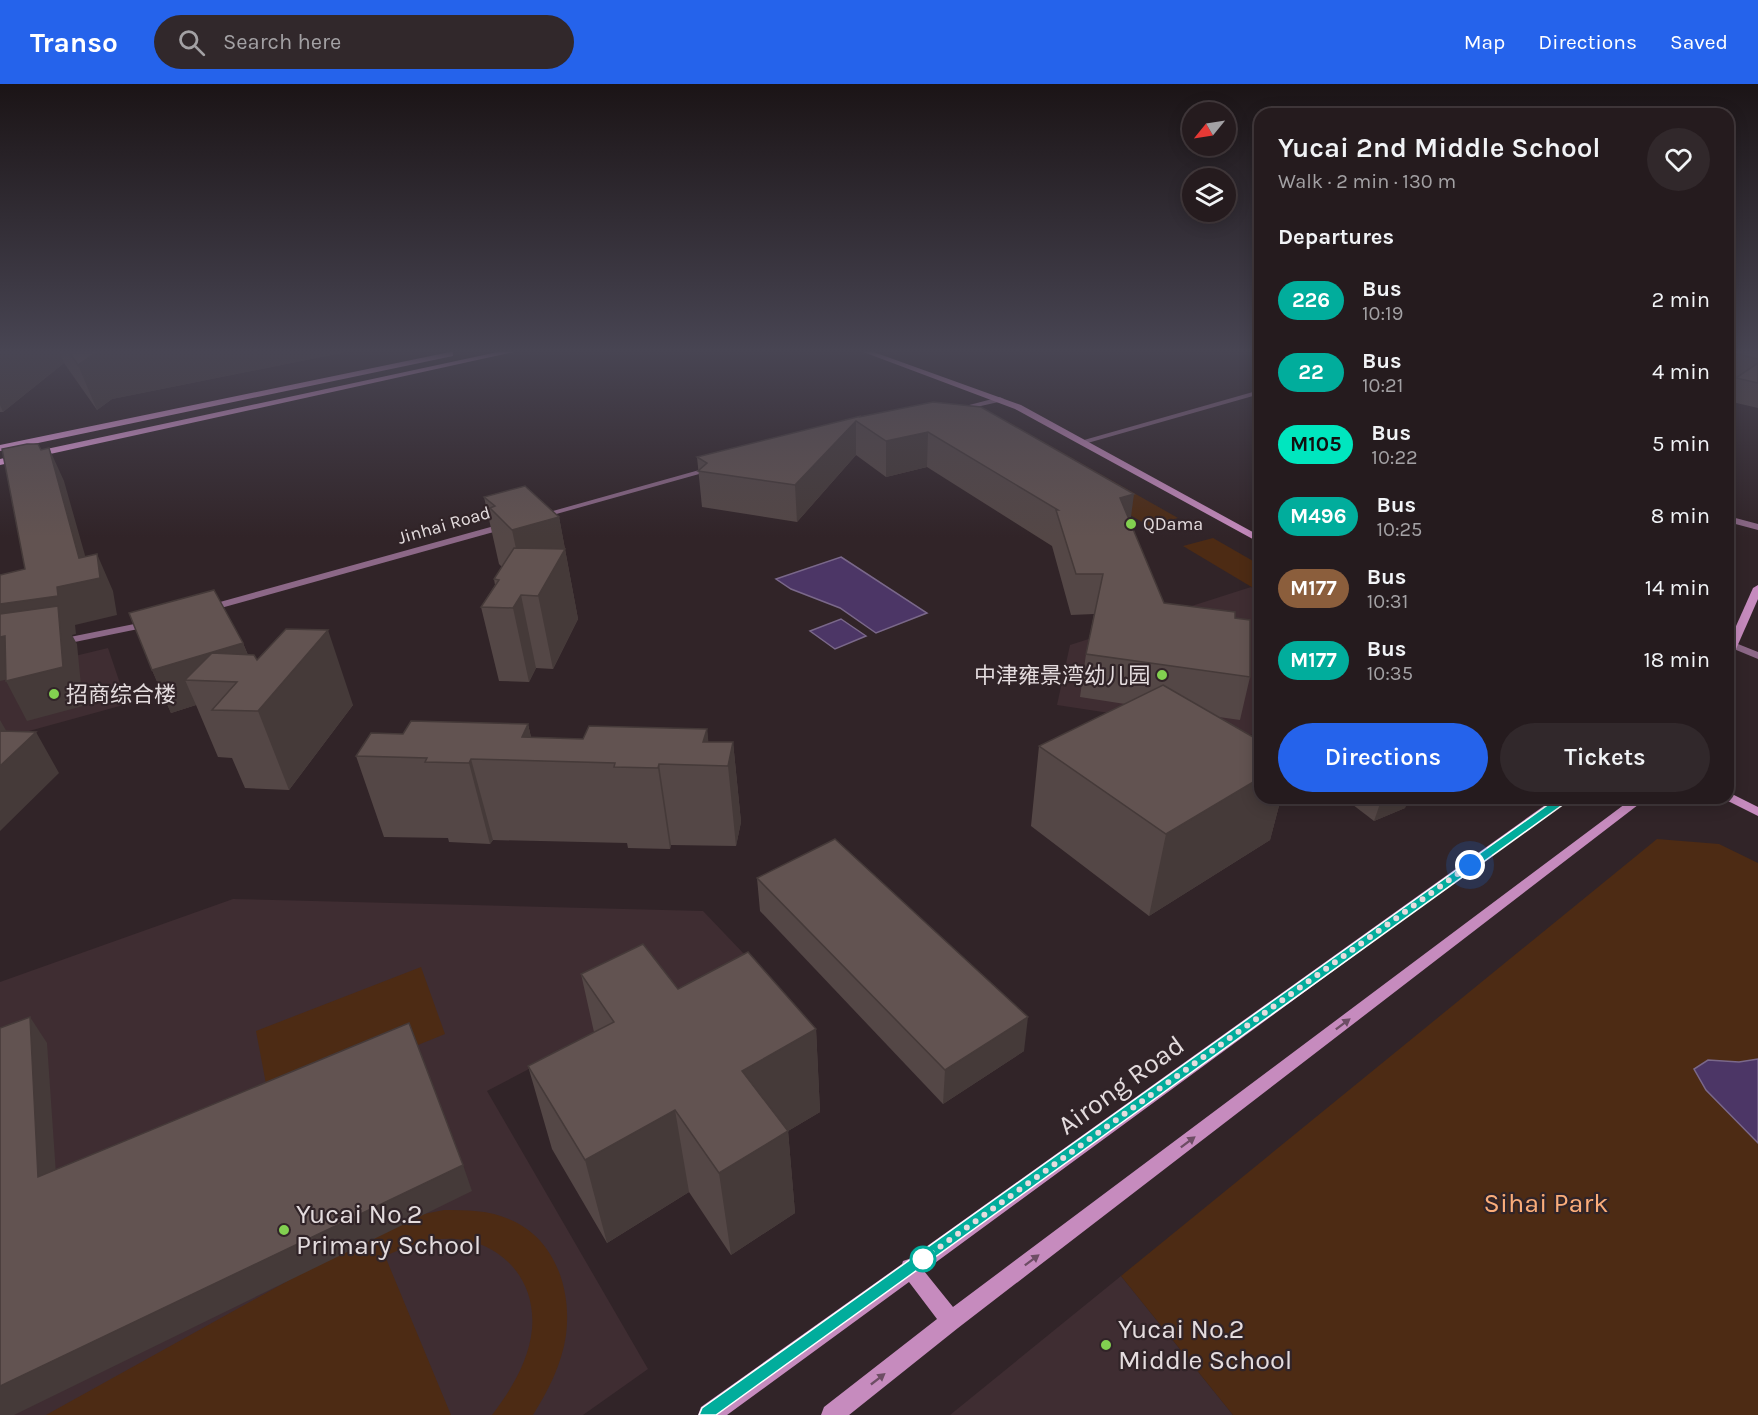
<!DOCTYPE html>
<meta charset="utf-8">
<style>
:root{--surface:#251b1e;--page:#31282b;--text:#f1f3f6;--muted:#a3a1a4;--line:#42393c;--accent:#2563eb}
body{margin:0;font-family:Karla,"Noto Sans SC",sans-serif;background:var(--page);color:var(--text);height:100vh;display:flex;flex-direction:column;font-size:22px;white-space:nowrap}
*{box-sizing:border-box;margin:0}
p{font-size:20px;color:var(--muted)}
.icon{flex:none;width:33px;height:33px;fill:none;stroke:currentColor;stroke-width:2;stroke-linecap:round;stroke-linejoin:round}
.map{position:relative;flex:1;overflow:hidden}
.side{position:absolute;left:1254px;top:24px;width:480px;height:696px;display:flex;flex-direction:column;background:var(--surface);border-radius:18px;box-shadow:0 3px 15px #0003,0 0 0 2px var(--line)}
.side>*{flex:none}
.badge{padding:0 12px;border-radius:20px;font-size:21px;line-height:39px}
.needle{width:39px;rotate:240deg}
.controls{position:absolute;left:1182px;top:18px;display:grid;gap:12px}
.controls a{display:grid;place-items:center;width:54px;height:54px;border-radius:50%;background:var(--surface);box-shadow:0 3px 15px #0003,0 0 0 2px var(--line);font-size:30px}
.you{position:absolute;width:30px;height:30px;margin:-15px;border:4px solid #fff;border-radius:50%;background:#1a73e8;box-shadow:0 0 0 9px #1a73e833}
.map>.badge{position:absolute;translate:-50% -50%;box-shadow:0 0 0 3px #fff}
h2{padding:0 24px;font-size:22px;line-height:54px}
.round{display:grid;place-items:center;flex:none;width:63px;height:63px;border-radius:32px;background:var(--page)}
.head{display:flex;align-items:center;justify-content:space-between;height:102px;padding:0 24px}
h1{font-size:28px;font-weight:600;line-height:45px}
.action{display:flex;gap:12px;margin-top:auto;padding:12px 24px}
.action a{flex:1;height:69px;border-radius:36px;background:var(--accent);color:#fff;font-size:24px;font-weight:600;line-height:69px;text-align:center}
.action a+a{background:var(--page);color:var(--text)}
ul{padding:0;list-style:none}
li{display:flex;align-items:center;gap:18px;height:72px;padding:0 24px}
li div{flex:1}
li b{display:block;font-size:22px}
li em{font-style:normal}
li .badge{min-width:66px;font-weight:700;text-align:center}
header{display:flex;align-items:center;gap:36px;box-sizing:border-box;height:84px;padding:0 30px;background:var(--accent);color:#fff}
header strong{font-size:28px}
nav{display:flex;gap:33px;margin-inline-start:auto;font-size:21px}
.search{width:420px;height:54px;background:var(--page);display:flex;align-items:center;gap:15px;box-sizing:border-box;padding:0 21px;border-radius:33px;color:var(--muted);font-size:22px}
.map>svg:first-child{display:block}
.built{fill:#3f2d32}
.green{fill:#4d2b14}
.water{fill:#4c3666;stroke:#7a688a;stroke-width:1.5}
.lines{fill:none;stroke-linecap:round;stroke-linejoin:round}
.street{fill:#8c6887;fill-rule:evenodd}
.secondary{fill:#c68bbe;fill-rule:evenodd}
.primary{fill:#f2a7e8;fill-rule:evenodd}
.wall{fill:#544746}
.shaded-wall{fill:#453a39}
.building{fill:#625351;stroke:#453a39;stroke-width:1.5}
.oneway{fill:#6d4d64}
.line{fill:#01ad9c;stroke:#fff;stroke-width:1.5}
.walk{stroke:#e4dcde;stroke-width:6;stroke-dasharray:0 10.8}
.poi-dot{fill:#82d050;stroke:#312428;stroke-width:2}
.stop-dot{fill:#fff;stroke:#01ad9c;stroke-width:3}
.labels{text-anchor:middle;stroke-width:4.5;stroke-linejoin:round;paint-order:stroke}
.far-poi-label{font-size:18px;fill:#e4dcde;stroke:#312428;text-anchor:start}
.far-street-label{font-size:18px;fill:#e4dcde;stroke:#312428}
.poi-label{font-size:22px;fill:#e4dcde;stroke:#312428;text-anchor:end}
.near-street-label{font-size:27px;fill:#e4dcde;stroke:#312428}
.near-park-label{font-size:27px;fill:#fbad7a;stroke:#312428}
.near-poi-label{font-size:27px;fill:#e4dcde;stroke:#312428;text-anchor:start}
</style>
<header>
<strong>Transo</strong>
<div class="search"><svg class="icon" aria-label="search" viewBox="0 0 24 24"><circle cx="10" cy="10" r="6"/><path d="M15 15l6 6"/></svg>Search here</div>
<nav><a>Map</a><a>Directions</a><a>Saved</a></nav>
</header>
<div class="map">
<svg width="1758" height="1331" viewBox="0 0 1758 1331">
<rect width="100%" height="100%" fill="#312428"/>
<!-- built -->
<g class="built">
<polygon points="1251,503 1260,508 1260,652 1057,621 1070,561"/>
<polygon points="108,564 127,620 0,655 0,580 79,571"/>
<polygon points="233,815 703,827 745,871 487,1007 648,1285 583,1331 0,1331 0,898"/>
<polygon points="1121,1192 1233,1331 950,1331"/>
</g>
<!-- green -->
<g class="green">
<polygon points="983,333 1005,336 1178,434 1149,442 967,336"/>
<polygon points="1213,454 1260,481 1260,508 1183,462"/>
<polygon points="1657,755 1719,760 1758,779 1758,1331 1233,1331 1121,1192"/>
<polygon points="421,883 445,950 270,1021 256,947"/>
<path d="M 444,1126 C 466,1126 490,1126 511,1136 C 555,1155 572,1206 566,1251 C 562,1280 548,1307 533,1331 L 492,1331 C 511,1306 529,1277 532,1245 C 537,1187 489,1147 433,1156 C 415,1159 401,1165 385,1172 L 451,1331 L 46,1331 L 385,1143 L 414,1132 Z"/>
</g>
<!-- water -->
<g class="water">
<polygon points="841,473 927,529 876,549 840,524 791,505 776,495"/>
<polygon points="841,535 866,552 835,565 810,547"/>
<polygon points="1758,975 1758,1059 1706,1006 1694,985 1708,976 1739,978"/>
</g>
<g class="lines">
<!-- street -->
<g class="street">
<polygon points="1255,266 1260,266 1260,270"/>
<polygon points="1260,306 1260,310 1084,360 1077,358"/>
<polygon points="1000,313 1004,315 1003,317 954,328 950,326"/>
<polygon points="710,383 717,385 542,434 535,432"/>
<polygon points="1728,432 1758,440 1758,446 1728,438"/>
<polygon points="505,439 509,442 508,444 210,527 206,528 201,525 202,523"/>
<polygon points="149,537 154,540 153,542 60,561 55,558 60,555"/>
<polygon points="1733,558 1758,568 1758,575 1729,563 1729,559"/>
</g>
<!-- secondary -->
<g class="secondary">
<polygon points="858,266 868,266 1021,321 1260,452 1260,459 1015,325"/>
<polygon points="1758,501 1758,515 1733,572 1728,575 1728,560 1753,504"/>
<polygon points="1728,708 1758,723 1758,732 1724,715 1728,714"/>
<polygon points="1555,714 1569,714 924,1187 953,1223 1633,714 1647,714 958,1244 849,1331 821,1331 824,1323 937,1235 909,1198 727,1331 698,1331 701,1323 902,1180 903,1177 909,1175"/>
</g>
<!-- primary -->
<g class="primary">
<polygon points="507,266 523,266 0,381 0,375"/>
<polygon points="450,268 453,268 453,272 0,367 0,361"/>
</g>
</g>
<!-- wall -->
<g class="wall">
<polygon points="0,266 356,266 112,315 97,326 64,279 3,328 0,328"/>
<polygon points="1758,266 1758,324 1728,317 1728,312 1736,294 1728,292 1728,281 1733,269"/>
<polygon points="933,318 1130,439 1164,519 1235,534 1250,593 1240,636 1219,633 1260,714 1281,714 1270,756 1149,832 1031,742 1039,662 1125,620 1080,613 1086,570 1094,530 1071,531 1052,462 927,383 886,393 856,371 797,438 702,423 697,373 861,332 861,333"/>
<polygon points="484,413 559,433 578,535 553,585 536,584 529,598 499,597 481,523 495,501 494,495 502,483 499,480"/>
<polygon points="243,559 248,571 257,576 353,621 289,706 245,704 232,674 218,673 196,621 171,629 152,586"/>
<polygon points="528,640 531,653 583,655 707,645 708,658 733,658 741,738 736,762 671,761 670,765 628,764 627,759 493,756 490,760 449,758 448,754 384,753 356,672 403,650"/>
<polygon points="1308,714 1334,714 1317,721"/>
<polygon points="1344,714 1408,714 1405,724 1374,737"/>
<polygon points="757,794 1024,967 943,1020 760,827"/>
<polygon points="581,890 678,905 816,945 820,1028 788,1047 795,1129 731,1171 689,1108 607,1159 552,1065 528,982 594,948"/>
</g>
<!-- shaded-wall -->
<g class="shaded-wall">
<polygon points="5,266 59,266 64,279 3,328 0,321 0,270"/>
<polygon points="116,266 356,266 112,315 97,326 78,281 94,270"/>
<polygon points="856,337 856,371 797,438 795,401"/>
<polygon points="928,348 927,383 886,393 886,357"/>
<polygon points="49,364 64,397 92,496 97,470 113,507 117,531 75,541 76,550 72,551 77,560 83,622 27,637 6,597 26,591 0,597 0,520 57,503 79,474"/>
<polygon points="1134,410 1129,448 1120,414"/>
<polygon points="559,433 578,535 553,585 538,511 526,511 512,446"/>
<polygon points="521,511 536,584 529,598 513,524"/>
<polygon points="328,546 353,621 289,706 258,627"/>
<polygon points="243,559 260,602 237,598 185,596 196,621 171,629 152,586"/>
<polygon points="0,636 15,662 36,648 59,689 0,747"/>
<polygon points="528,640 536,677 522,653"/>
<polygon points="707,645 711,681 703,658"/>
<polygon points="733,658 741,738 736,762 728,682"/>
<polygon points="471,675 493,756 490,760 469,679"/>
<polygon points="659,680 671,761 670,765 658,684"/>
<polygon points="1260,694 1260,714 1281,714 1270,756 1149,832 1166,750"/>
<polygon points="1319,714 1334,714 1317,721"/>
<polygon points="1382,714 1408,714 1405,724 1374,737"/>
<polygon points="30,933 47,959 58,1119 38,1093"/>
<polygon points="1028,933 1024,967 943,1020 945,986"/>
<polygon points="816,945 820,1028 788,1047 795,1129 731,1171 719,1089 742,987"/>
<polygon points="675,1026 689,1108 607,1159 585,1076"/>
<polygon points="463,1081 472,1107 14,1331 0,1331 0,1302"/>
</g>
<!-- building -->
<g class="building">
<polygon points="68,266 116,266 94,270 78,281"/>
<polygon points="1739,266 1758,266 1758,275 1733,269"/>
<polygon points="1758,279 1758,299 1736,294"/>
<polygon points="933,318 981,323 1134,410 1120,414 1164,519 1235,528 1235,534 1250,536 1250,593 1086,570 1103,490 1076,490 1056,426 1058,426 928,348 886,357 856,337 795,401 698,387 707,379 697,373 861,332 859,333"/>
<polygon points="27,360 38,360 41,366 49,364 79,474 97,470 100,494 57,503 58,512 0,520 0,491 25,485 2,365"/>
<polygon points="525,402 559,433 512,446 490,424 495,422 484,413"/>
<polygon points="514,464 565,465 538,512 521,511 513,524 481,523 499,496 494,495"/>
<polygon points="214,506 243,559 152,586 129,529"/>
<polygon points="58,522 63,583 6,597 5,552 0,553 0,530"/>
<polygon points="286,545 328,546 258,627 212,626 237,598 185,596 212,569 254,571 257,576"/>
<polygon points="1163,601 1260,657 1260,694 1166,750 1039,662"/>
<polygon points="411,637 528,640 522,653 583,655 589,642 707,645 703,658 733,658 728,682 659,680 658,684 614,683 615,679 471,675 469,679 425,678 427,674 356,672 371,649 403,650"/>
<polygon points="0,647 36,648 0,682"/>
<polygon points="835,755 1028,933 945,986 757,794"/>
<polygon points="643,860 678,905 748,868 816,945 742,987 788,1047 719,1089 675,1026 585,1076 528,982 614,938 581,890"/>
<polygon points="30,933 38,1093 409,939 463,1081 0,1302 0,944"/>
</g>
<!-- one-way arrows -->
<defs><path id="oneway-solid" d="M-6-.8H1V-3.2L6.5 0L1 3.2V.8H-6Z" transform="scale(1.5)"/></defs>
<g class="oneway">
<use href="#oneway-solid" transform="translate(1343 940) rotate(-37)"/>
<use href="#oneway-solid" transform="translate(1188 1058) rotate(-37)"/>
<use href="#oneway-solid" transform="translate(1032 1176) rotate(-37)"/>
<use href="#oneway-solid" transform="translate(878 1295) rotate(-38)"/>
</g>
<!-- sky -->
<linearGradient id="sky" x2="0" y2="1"><stop stop-color="#1b1416"/><stop offset="0.59" stop-color="#484553"/><stop offset="1" stop-color="#484553" stop-opacity="0"/></linearGradient>
<rect width="1758" height="453" fill="url(#sky)"/>
<!-- line -->
<polygon class="line" points="1563,710 1569,714 1568,717 716,1331 699,1331 702,1324"/>
<g class="lines">
<!-- walk -->
<polyline class="walk" points="923,1175 1470,781"/>
</g>
<!-- markers -->
<g class="poi-dot">
<circle cx="1131" cy="440" r="6"/>
<circle cx="1162" cy="591" r="6"/>
<circle cx="54" cy="610" r="6"/>
<circle cx="284" cy="1146" r="6"/>
<circle cx="1106" cy="1261" r="6"/>
</g>
<circle class="stop-dot" cx="923" cy="1175" r="12"/>
<g class="labels">
<!-- far-poi labels -->
<g class="far-poi-label">
<text x="1143" y="446">QDama</text>
</g>
<!-- far-street labels -->
<g class="far-street-label">
<text transform="translate(444 441) rotate(-16)" y="6">Jinhai Road</text>
</g>
<!-- poi labels -->
<g class="poi-label">
<text x="1150" y="599">中津雍景湾幼儿园</text>
<text x="66" y="618" text-anchor="start">招商综合楼</text>
</g>
<!-- near-street labels -->
<g class="near-street-label">
<text transform="translate(1121 1001) rotate(-36)" y="9">Airong Road</text>
</g>
<!-- near-park labels -->
<g class="near-park-label">
<text x="1546" y="1128">Sihai Park</text>
</g>
<!-- near-poi labels -->
<g class="near-poi-label">
<text x="296" y="1139">Yucai No.2<tspan x="296" dy="31">Primary School</tspan></text>
<text x="1118" y="1254">Yucai No.2<tspan x="1118" dy="31">Middle School</tspan></text>
</g>
</g>
</svg>
<div class="controls">
<a><svg class="needle" viewBox="-14 -14 28 28"><path d="M0-13l5 13h-10z" fill="#e53935"/><path d="M0 13l5-13h-10z" fill="#a3a1a4"/></svg></a>
<a><svg class="icon" aria-label="layers" viewBox="0 0 24 24"><path d="M12 4l9 5-9 5-9-5zM3 14l9 5 9-5"/></svg></a>
</div>
<div class="you" style="left:1470px;top:781px"></div>
<section class="side">
<div class="head"><div><h1>Yucai 2nd Middle School</h1><p>Walk · 2 min · 130 m</p></div><a class="round"><svg class="icon" aria-label="heart" viewBox="0 0 24 24"><path d="M12 20l-8-8c-3-5 5-10 8-4 3-6 11-1 8 4z"/></svg></a></div>
<h2>Departures</h2>
<ul>
<li><span class="badge" style="background:#01ad9c;color:#fff">226</span><div><b>Bus</b><p>10:19</p></div><em>2 min</em></li>
<li><span class="badge" style="background:#01ad9c;color:#fff">22</span><div><b>Bus</b><p>10:21</p></div><em>4 min</em></li>
<li><span class="badge" style="background:#00e6bf;color:#111">M105</span><div><b>Bus</b><p>10:22</p></div><em>5 min</em></li>
<li><span class="badge" style="background:#01ad9c;color:#fff">M496</span><div><b>Bus</b><p>10:25</p></div><em>8 min</em></li>
<li><span class="badge" style="background:#8b5e3c;color:#fff">M177</span><div><b>Bus</b><p>10:31</p></div><em>14 min</em></li>
<li><span class="badge" style="background:#01ad9c;color:#fff">M177</span><div><b>Bus</b><p>10:35</p></div><em>18 min</em></li>
</ul>
<div class="action"><a>Directions</a><a>Tickets</a></div>
</section>
</div>
